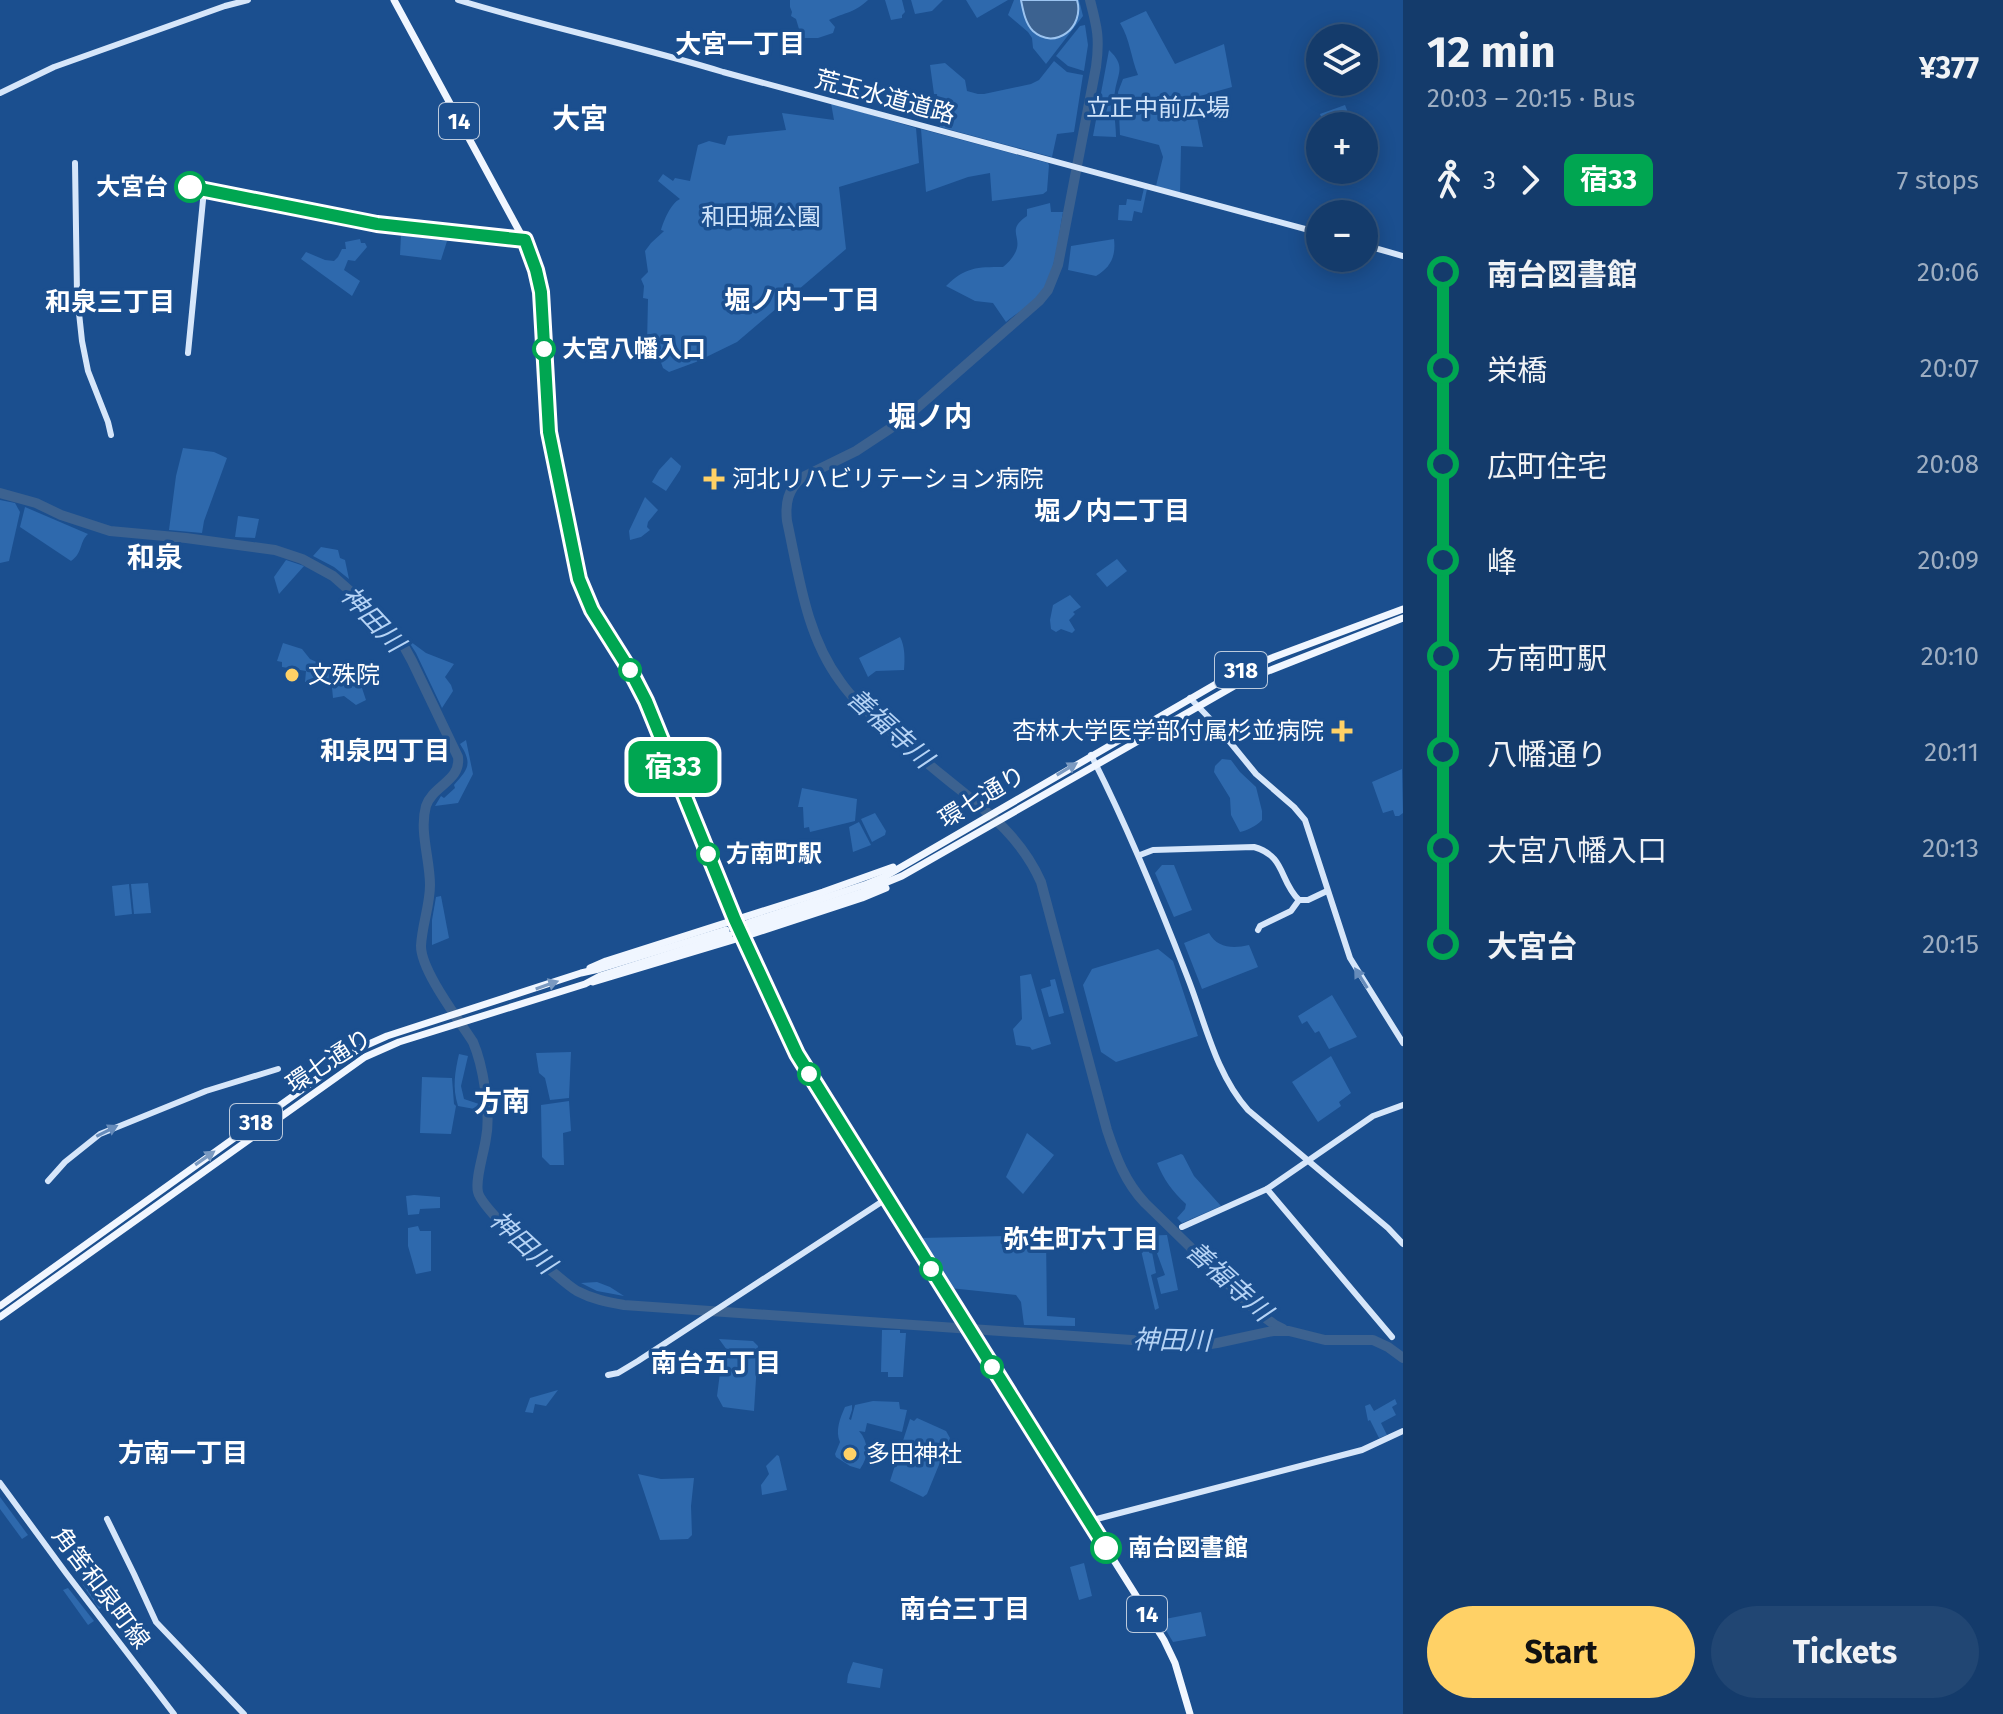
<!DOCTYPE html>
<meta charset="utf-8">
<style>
:root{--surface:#143b6b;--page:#214673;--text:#f1f3f6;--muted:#9dadc1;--line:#33557e;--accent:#ffd166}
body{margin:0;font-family:"Fira Sans","Noto Sans JP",sans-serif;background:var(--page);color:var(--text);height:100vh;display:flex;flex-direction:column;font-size:30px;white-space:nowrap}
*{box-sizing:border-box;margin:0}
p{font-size:26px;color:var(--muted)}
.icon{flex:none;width:44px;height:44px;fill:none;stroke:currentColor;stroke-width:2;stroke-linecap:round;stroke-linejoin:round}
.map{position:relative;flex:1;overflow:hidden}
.sheet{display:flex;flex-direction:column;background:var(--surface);width:600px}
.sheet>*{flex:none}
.badge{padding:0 16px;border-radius:12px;font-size:28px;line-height:52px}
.controls{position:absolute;left:1306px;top:24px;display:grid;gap:16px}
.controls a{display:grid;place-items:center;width:72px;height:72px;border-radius:50%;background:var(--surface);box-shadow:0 4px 20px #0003,0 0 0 2px var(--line);font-size:40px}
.map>.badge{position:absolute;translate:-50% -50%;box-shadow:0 0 0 4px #fff}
.legs{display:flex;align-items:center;gap:12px;height:88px;padding:0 24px;font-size:26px}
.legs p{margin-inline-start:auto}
.summary{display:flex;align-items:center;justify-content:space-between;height:136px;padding:0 24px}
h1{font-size:44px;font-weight:700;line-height:60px}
.button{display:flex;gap:16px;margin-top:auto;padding:16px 24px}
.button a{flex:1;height:92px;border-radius:48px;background:var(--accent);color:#111;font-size:32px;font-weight:700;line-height:92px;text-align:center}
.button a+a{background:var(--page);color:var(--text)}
ul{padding:0 24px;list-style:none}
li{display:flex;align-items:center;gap:28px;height:96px;font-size:30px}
li i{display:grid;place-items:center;width:12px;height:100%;margin:0 10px;background:currentColor}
li i::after{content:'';width:20px;height:20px;margin:-10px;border:6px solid;border-radius:50%;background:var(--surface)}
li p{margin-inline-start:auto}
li:first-child i{background:linear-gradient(#0000 50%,currentColor 0)}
li:last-child i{background:linear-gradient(currentColor 50%,#0000 0)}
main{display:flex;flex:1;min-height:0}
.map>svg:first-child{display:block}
.green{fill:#2e69ad}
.water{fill:#3c6290;stroke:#9cc4f0;stroke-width:2}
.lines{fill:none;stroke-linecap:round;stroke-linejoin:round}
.river{stroke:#3c6290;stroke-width:10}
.primary-tunnel{stroke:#3d69a0;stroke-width:7;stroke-dasharray:7 3.5;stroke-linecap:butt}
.secondary{stroke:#d6e6fa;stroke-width:6}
.primary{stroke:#f0f6ff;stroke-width:7}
.oneway{fill:#7b9ac1}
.oneway2{fill:#668bba}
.line-1-casing{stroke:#fff;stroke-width:18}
.line-1{stroke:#00a651;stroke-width:12}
.stop-1-dot{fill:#fff;stroke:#00a651;stroke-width:4}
.poi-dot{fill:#ffd166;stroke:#1b4f8f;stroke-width:3}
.labels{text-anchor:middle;stroke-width:7;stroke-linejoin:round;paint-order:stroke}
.shield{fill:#1b4f8f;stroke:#bbcadd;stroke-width:2}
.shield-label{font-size:22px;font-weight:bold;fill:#fff}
.street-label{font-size:24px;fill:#fff;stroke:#1b4f8f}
.park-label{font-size:24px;fill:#cfe3fa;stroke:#1b4f8f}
.stop-label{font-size:24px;font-weight:bold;fill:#fff;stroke:#1b4f8f;text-anchor:start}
.poi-label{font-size:24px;fill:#fff;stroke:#1b4f8f;text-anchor:start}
.neighbourhood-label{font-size:26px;font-weight:bold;fill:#fff;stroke:#1b4f8f}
.water-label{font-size:26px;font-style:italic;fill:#b5d3f5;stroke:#1b4f8f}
.quarter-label{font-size:28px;font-weight:bold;fill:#fff;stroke:#1b4f8f}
</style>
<main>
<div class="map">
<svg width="1403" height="1714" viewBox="0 0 1403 1714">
<rect width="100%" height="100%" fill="#1b4f8f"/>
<!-- green -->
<g class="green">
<path d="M 790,0 L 868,0 C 854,13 846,12 829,20 L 835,27 L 833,33 L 818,38 L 790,38 L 789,32 L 799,29 L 796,19 L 791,16 L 792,12 L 790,7 Z"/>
<polygon points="885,0 902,0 905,12 902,15 902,18 891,20"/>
<polygon points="911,0 943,0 932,11 915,14"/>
<polygon points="966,0 1008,0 977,18"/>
<polygon points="1014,0 1079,0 1083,16 1046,64 1033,48 1032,38 1028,32 1008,15"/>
<path d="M 1146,11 L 1175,64 L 1224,44 L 1232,87 L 1193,98 L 1203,147 L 1181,146 L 1180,193 L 1156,186 L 1163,157 L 1159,145 L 1120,135 L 1118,92 L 1123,79 L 1138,75 C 1131,58 1130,39 1120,23 Z"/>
<polygon points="1085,25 1088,45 1084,71 1068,66 1056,56 1080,26"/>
<path d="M 1109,50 C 1126,66 1118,73 1115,91 C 1112,105 1116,122 1116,137 L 1093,136 Z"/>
<polygon points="1054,61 1067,72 1083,75 1074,132 1057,134 1052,157 940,127 937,94 934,94 930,65 945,63 965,80 967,91 978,94 984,94 1031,84 1039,80"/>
<path d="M 831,103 L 916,128 L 919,163 L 839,187 L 846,249 L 737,342 L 696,362 L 669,372 L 663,368 L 659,357 L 647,344 L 648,299 L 643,298 L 644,286 L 641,279 L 648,272 L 645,251 L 651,243 L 663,232 L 664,231 L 661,230 C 664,220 671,203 680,199 L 658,181 L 663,174 L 673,181 L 675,178 L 690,181 L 698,145 L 709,141 L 725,145 L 728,136 L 786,130 L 782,113 L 834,120 Z"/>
<polygon points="1345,105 1349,115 1324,124 1320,114"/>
<polygon points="921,129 1048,163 1049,165 1047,191 1043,194 992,201 990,173 968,177 926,192"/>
<polygon points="1144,188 1147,189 1142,213 1134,211 1132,221 1118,220 1119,205 1126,205 1127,199 1141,201"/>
<path d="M 1050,203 L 1051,212 L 1063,212 C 1058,238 1055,280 1037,299 C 1028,308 1016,313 1006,322 L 993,303 L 975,301 L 946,286 C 965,267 977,267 1003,267 C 1008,263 1013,258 1016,251 C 1022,236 1006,230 1027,216 L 1027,209 Z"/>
<polygon points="401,235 447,241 441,260 400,255"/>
<polygon points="360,239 361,243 365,243 367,247 355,261 348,260 344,270 360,281 352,296 301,259 306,252 325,260 334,261 338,257 342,249 346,249 345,242"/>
<path d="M 1114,239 C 1116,256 1111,267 1096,276 L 1068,270 L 1071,246 Z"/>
<polygon points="183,448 214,452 227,458 204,521 202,533 169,530 176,476"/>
<polygon points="671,457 681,466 680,470 666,491 652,482 659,470"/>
<polygon points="645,497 658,510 648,522 647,527 650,530 641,537 630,540 629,531"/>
<polygon points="0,500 15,503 20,512 9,561 0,563"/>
<path d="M 25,507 L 88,534 C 79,542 83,553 71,561 L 20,527 Z"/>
<polygon points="238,516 259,519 255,538 235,537"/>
<polygon points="321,547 338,550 340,558 345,560 349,579 334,567 313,556"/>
<polygon points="1117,559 1127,571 1107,587 1096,574"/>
<polygon points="286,560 304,566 279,594 274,577"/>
<polygon points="1070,595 1081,607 1073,612 1075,614 1069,620 1075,630 1072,633 1061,629 1056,632 1051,629 1050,620 1053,605"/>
<path d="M 900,637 C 905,646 905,659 904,670 L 876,671 L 868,677 L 859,658 Z"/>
<polygon points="407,639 426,653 454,664 445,677 451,685 453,691 442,708 416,653"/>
<polygon points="283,643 302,649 310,659 330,668 328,683 305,682 306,671 282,667 282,662 277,661"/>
<polygon points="334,660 362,688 366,700 356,705 344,696 333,698 331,677"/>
<path d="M 466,740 L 473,774 L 458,803 L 435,806 L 441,796 L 444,798 L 455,788 L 454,785 C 468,769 473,764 460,744 Z"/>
<path d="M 1222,759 L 1231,760 L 1240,772 L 1256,787 L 1262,811 L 1262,820 C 1256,826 1248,830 1240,832 L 1231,815 L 1230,798 L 1214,772 L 1215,766 Z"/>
<polygon points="1402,769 1403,813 1399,816 1395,816 1393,810 1383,813 1372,782"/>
<polygon points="802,788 857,799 855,821 810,832 809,827 804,828 803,807 798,807"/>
<polygon points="875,813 886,831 885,835 872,842 861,819"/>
<polygon points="859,822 871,845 853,852 849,827"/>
<polygon points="1162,865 1174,865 1192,910 1174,917 1155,873"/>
<polygon points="148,883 151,913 134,914 131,884"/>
<polygon points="129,884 132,914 115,916 112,886"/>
<polygon points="441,896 449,938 432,945 432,920 436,897"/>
<path d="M 1209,933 C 1217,948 1233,949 1249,945 L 1258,967 L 1202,989 L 1184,943 Z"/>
<polygon points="1158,949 1173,961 1198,1036 1116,1062 1101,1052 1083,985 1092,969"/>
<polygon points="1031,974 1051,1044 1032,1050 1030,1047 1016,1045 1013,1029 1022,1019 1020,976"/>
<polygon points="1055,979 1064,1013 1049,1017 1041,989 1051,986 1050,980"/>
<polygon points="1332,995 1357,1037 1329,1049 1319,1031 1315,1033 1307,1021 1302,1024 1298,1016"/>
<polygon points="571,1052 569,1098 550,1100 545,1078 539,1073 536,1053"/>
<path d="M 459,1054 L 468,1056 L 461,1086 L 464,1099 L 479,1104 L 480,1110 L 458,1106 C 452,1087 455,1072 459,1054 Z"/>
<polygon points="1331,1056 1351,1093 1339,1102 1341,1106 1318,1122 1292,1082"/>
<polygon points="422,1077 452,1078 454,1104 456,1106 451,1134 420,1133"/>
<polygon points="569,1101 571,1131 563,1133 564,1165 550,1165 542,1157 541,1105"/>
<polygon points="1027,1133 1054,1155 1023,1194 1006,1177"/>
<path d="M 1181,1154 L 1183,1155 L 1194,1176 L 1221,1206 L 1182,1223 L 1177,1218 L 1185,1209 L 1186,1204 C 1172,1191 1164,1180 1157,1163 Z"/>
<polygon points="414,1195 440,1197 440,1208 420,1209 419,1214 408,1215 406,1196"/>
<polygon points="418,1226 420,1231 431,1231 431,1271 416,1274 408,1246 408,1228"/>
<polygon points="1167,1235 1178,1290 1161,1294 1157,1278 1165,1275 1155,1248 1151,1247 1156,1273 1151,1275 1159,1308 1155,1310 1140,1246 1139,1244 1133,1242 1135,1236"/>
<polygon points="1006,1236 1046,1236 1047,1316 1075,1318 1075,1326 1024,1325 1021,1302 1016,1295 950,1288 920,1238"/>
<polygon points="597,1282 610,1287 624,1296 597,1291 581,1283"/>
<polygon points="882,1330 900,1330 900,1333 906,1333 903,1377 888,1377 888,1372 881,1372"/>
<polygon points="719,1339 753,1341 758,1346 754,1411 723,1407 717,1396 721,1365 717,1357 727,1350"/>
<polygon points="558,1390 546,1406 535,1404 533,1413 525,1412 530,1398"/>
<polygon points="1395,1399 1397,1404 1392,1407 1396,1415 1381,1423 1387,1435 1379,1438 1370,1420 1368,1421 1365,1406 1370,1404 1374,1411"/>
<path d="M 873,1401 L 899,1402 L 900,1409 L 907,1410 L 902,1432 L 867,1423 L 865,1432 L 859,1431 C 869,1442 869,1457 860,1469 L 850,1466 L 836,1457 L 835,1454 L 840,1442 C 835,1431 840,1418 845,1407 L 852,1405 L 852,1410 L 849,1419 L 851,1420 L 855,1405 Z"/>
<polygon points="917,1418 946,1431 950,1438 927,1494 923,1497 890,1481 910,1419 914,1421"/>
<polygon points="777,1455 779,1456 787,1490 762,1495 761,1485 769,1474 766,1466"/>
<polygon points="638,1474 661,1479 694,1478 691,1506 692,1535 688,1539 660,1540"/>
<polygon points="0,1497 28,1535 22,1539 0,1509"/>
<polygon points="1084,1563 1092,1596 1079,1600 1070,1567"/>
<polygon points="96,1572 105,1604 99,1609 81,1582"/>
<polygon points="68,1588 94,1621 88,1625 63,1590"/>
<polygon points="1201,1612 1206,1636 1173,1642 1160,1620"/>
<polygon points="853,1662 883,1669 880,1688 847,1683 848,1675"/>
</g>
<!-- water -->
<path class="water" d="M 1021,0 L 1077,0 C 1085,27 1055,51 1033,31 C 1025,23 1023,10 1021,0 Z"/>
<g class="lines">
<!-- river -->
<g class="river">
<path d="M 1090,0 C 1097,27 1100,38 1096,67 L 1058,265 L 1048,290 L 1039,301 L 903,420 L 856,451 L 801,478 C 788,490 785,503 787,521 C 799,576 806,635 840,681 C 853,700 870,714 887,728 C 906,744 924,761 943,776 C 982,808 1020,834 1041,882 L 1107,1130 C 1116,1157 1125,1182 1145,1203 L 1256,1311 L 1275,1325 L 1283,1329"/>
<path d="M 0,493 L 36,503 L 61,515 L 110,531 L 186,538 L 275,550 L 302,559 L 333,576 L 377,615 L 401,641 L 412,661 L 458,757 C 461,781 433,785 426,806 C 419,831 430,859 430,885 C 430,905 422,925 421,946 C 421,971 459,1020 473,1042 C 483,1065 491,1113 486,1138 C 484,1153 475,1179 478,1192 C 481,1209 560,1281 577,1291 C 592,1299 607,1302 624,1305 L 1204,1345 L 1217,1343 L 1273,1331 L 1289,1331 L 1325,1340 L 1373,1340 L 1388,1347 L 1403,1358"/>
</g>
<!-- primary-tunnel -->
<polyline class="primary-tunnel" points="726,930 748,923"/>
<!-- secondary -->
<g class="secondary">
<path d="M 458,0 C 546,27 635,45 723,72 L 1320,233"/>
<polyline points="0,93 54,67 225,6 248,0"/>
<polyline points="75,163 77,294 82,341 88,371 108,422 111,435"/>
<polyline points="1364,245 1403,256"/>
<polyline points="188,353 204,190"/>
<polyline points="1190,698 1216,725 1256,774 1294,807 1305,820 1350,958 1403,1043"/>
<path d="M 1091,755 C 1128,827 1158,901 1187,976 C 1205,1021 1215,1073 1248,1110 L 1388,1228 L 1403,1244"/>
<path d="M 1140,855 L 1153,850 L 1254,847 C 1286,856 1279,881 1299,900 L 1308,900 L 1327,891"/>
<polyline points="1258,930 1260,926 1291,911 1299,900"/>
<polyline points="48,1181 65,1162 100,1134 206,1091 278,1069"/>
<polyline points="1267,1189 1392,1337"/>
<polyline points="1182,1227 1267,1189 1373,1116 1403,1105"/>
<polyline points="608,1375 618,1373 638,1361 886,1199"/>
<polyline points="0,1483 66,1573 174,1714"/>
<polyline points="107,1519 134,1574 156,1622 244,1714"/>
<polyline points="1089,1521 1362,1450 1403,1431"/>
</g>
<!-- primary -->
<g class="primary">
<polyline points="394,0 530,251 541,292 549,432 579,579 592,610 631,672 646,701 735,920 797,1054 815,1085 1164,1640 1175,1663 1190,1714"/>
<polyline points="748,923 867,884 884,877 1228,677 1274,657 1403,609"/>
<polyline points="751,928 863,892 902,876 1243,681 1403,618"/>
<polyline points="590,968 606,961 823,892 893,867"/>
<polyline points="593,982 743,937 862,898 886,888"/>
<polyline points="0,1306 360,1048 387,1036 581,973 599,969 726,930"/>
<polyline points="0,1317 365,1057 399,1042 585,984 600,976 729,935"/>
</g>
</g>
<!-- one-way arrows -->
<defs><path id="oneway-solid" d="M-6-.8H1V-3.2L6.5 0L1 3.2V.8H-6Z" transform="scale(2)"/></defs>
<g class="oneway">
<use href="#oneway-solid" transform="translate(1067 769) rotate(-31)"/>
<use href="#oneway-solid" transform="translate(547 985) rotate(-19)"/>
<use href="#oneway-solid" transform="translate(205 1158) rotate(-35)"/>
</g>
<g class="oneway2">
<use href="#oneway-solid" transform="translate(1361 978) rotate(-122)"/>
<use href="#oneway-solid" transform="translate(107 1131) rotate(-27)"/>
</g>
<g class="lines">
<!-- line-1 casing -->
<g class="line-1-casing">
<polyline id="line-1" points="190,187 377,224 525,240 536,270 541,292 549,432 579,579 592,610 631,672 646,701 735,920 797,1054 1106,1548"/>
</g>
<!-- line-1 -->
<use href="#line-1" class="line-1"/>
</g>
<!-- markers -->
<g class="stop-1-dot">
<circle cx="190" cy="187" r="14"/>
<circle cx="544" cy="349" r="10"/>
<circle cx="630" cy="670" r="10"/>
<circle cx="708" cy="854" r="10"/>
<circle cx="809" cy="1074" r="10"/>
<circle cx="931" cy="1269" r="10"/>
<circle cx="992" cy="1367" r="10"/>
<circle cx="1106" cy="1548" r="14"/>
</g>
<g class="poi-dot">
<path d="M710 467h8v8h8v8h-8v8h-8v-8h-8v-8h8z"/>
<circle cx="292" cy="675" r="8"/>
<path d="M1338 719h8v8h8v8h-8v8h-8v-8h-8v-8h8z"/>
<circle cx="850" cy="1454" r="8"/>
</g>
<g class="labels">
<!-- shield labels -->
<g class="shield">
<rect x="439" y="103" width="40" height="36" rx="6"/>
<rect x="1215" y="652" width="52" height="36" rx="6"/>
<rect x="230" y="1104" width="52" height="36" rx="6"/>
<rect x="1127" y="1596" width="40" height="36" rx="6"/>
</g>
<g class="shield-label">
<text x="459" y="129">14</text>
<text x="1241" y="678">318</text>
<text x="256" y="1130">318</text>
<text x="1147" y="1622">14</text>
</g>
<!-- street labels -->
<g class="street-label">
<text transform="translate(885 97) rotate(15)" y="8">荒玉水道道路</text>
<text transform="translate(982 797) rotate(-31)" y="8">環七通り</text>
<text transform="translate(329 1061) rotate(-33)" y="8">環七通り</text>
<text transform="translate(101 1588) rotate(53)" y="8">角筈和泉町線</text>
</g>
<!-- park labels -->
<g class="park-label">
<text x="1158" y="116">立正中前広場</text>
<text x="761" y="225">和田堀公園</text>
</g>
<!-- stop labels -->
<g class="stop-label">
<text x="168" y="195" text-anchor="end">大宮台</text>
<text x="562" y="357">大宮八幡入口</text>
<text x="726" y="862">方南町駅</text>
<text x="1128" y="1556">南台図書館</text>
</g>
<!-- poi labels -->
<g class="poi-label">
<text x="732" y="487">河北リハビリテーション病院</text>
<text x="308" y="683">文殊院</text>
<text x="1324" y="739" text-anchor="end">杏林大学医学部付属杉並病院</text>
<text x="866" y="1462">多田神社</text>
</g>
<!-- neighbourhood labels -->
<g class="neighbourhood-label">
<text x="740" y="53">大宮一丁目</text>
<text x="802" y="309">堀ノ内一丁目</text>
<text x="110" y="311">和泉三丁目</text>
<text x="1112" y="520">堀ノ内二丁目</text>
<text x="385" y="760">和泉四丁目</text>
<text x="1081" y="1248">弥生町六丁目</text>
<text x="716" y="1372">南台五丁目</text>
<text x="183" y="1462">方南一丁目</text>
<text x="965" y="1618">南台三丁目</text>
</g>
<!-- water labels -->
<g class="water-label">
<text transform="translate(373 619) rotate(47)" y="9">神田川</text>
<text transform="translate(890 728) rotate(42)" y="9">善福寺川</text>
<text transform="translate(523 1242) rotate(43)" y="9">神田川</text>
<text transform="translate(1229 1281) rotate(42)" y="9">善福寺川</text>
<text transform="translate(1172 1340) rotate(1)" y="9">神田川</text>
</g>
<!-- quarter labels -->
<g class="quarter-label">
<text x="580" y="128">大宮</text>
<text x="930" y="426">堀ノ内</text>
<text x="155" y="567">和泉</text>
<text x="502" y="1111">方南</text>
</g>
</g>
</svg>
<div class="controls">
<a><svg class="icon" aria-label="layers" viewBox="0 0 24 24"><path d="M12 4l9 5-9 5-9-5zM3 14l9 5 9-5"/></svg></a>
<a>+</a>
<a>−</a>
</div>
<b class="badge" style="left:673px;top:767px;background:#00a651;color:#fff">宿33</b>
</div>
<section class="sheet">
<div class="summary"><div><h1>12 min</h1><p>20:03 – 20:15 · Bus</p></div><b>¥377</b></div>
<div class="legs"><svg class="icon" aria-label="walk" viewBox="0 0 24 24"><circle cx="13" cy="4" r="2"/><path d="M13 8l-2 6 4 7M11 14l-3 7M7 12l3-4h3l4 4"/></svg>3<svg class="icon" aria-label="forward" viewBox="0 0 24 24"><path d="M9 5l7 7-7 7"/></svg><b class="badge" style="background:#00a651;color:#fff">宿33</b><p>7 stops</p></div>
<ul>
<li><i style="color:#00a651"></i><b>南台図書館</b><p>20:06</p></li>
<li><i style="color:#00a651"></i><span>栄橋</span><p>20:07</p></li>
<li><i style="color:#00a651"></i><span>広町住宅</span><p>20:08</p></li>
<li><i style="color:#00a651"></i><span>峰</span><p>20:09</p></li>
<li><i style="color:#00a651"></i><span>方南町駅</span><p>20:10</p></li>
<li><i style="color:#00a651"></i><span>八幡通り</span><p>20:11</p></li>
<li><i style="color:#00a651"></i><span>大宮八幡入口</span><p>20:13</p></li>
<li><i style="color:#00a651"></i><b>大宮台</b><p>20:15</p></li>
</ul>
<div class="button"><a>Start</a><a>Tickets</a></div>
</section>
</main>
